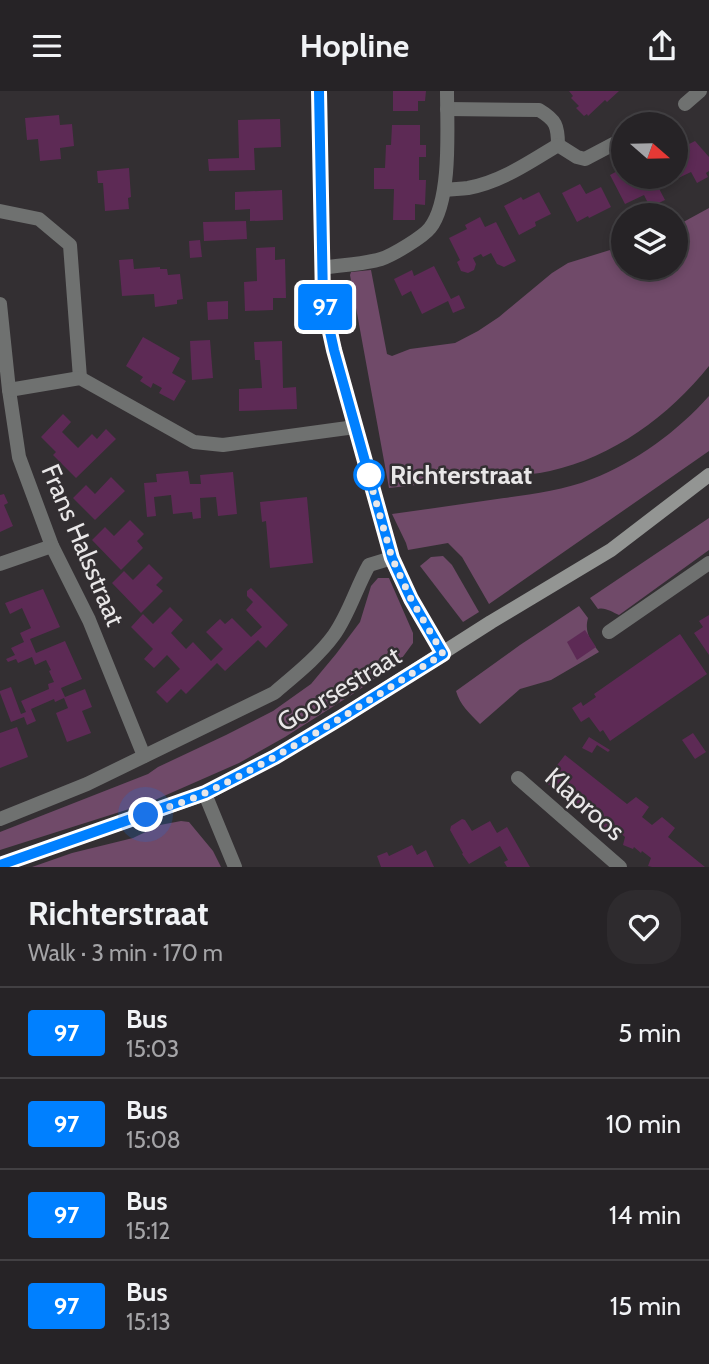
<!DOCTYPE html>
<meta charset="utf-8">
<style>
:root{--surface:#262326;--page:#2e2b2e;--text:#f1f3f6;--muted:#a4a4a7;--line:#424043}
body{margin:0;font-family:Cabin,sans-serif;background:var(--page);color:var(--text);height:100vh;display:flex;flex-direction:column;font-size:26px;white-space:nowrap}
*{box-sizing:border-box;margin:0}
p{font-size:23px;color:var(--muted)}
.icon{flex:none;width:38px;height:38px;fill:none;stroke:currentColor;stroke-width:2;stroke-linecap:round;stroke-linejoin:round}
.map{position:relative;height:776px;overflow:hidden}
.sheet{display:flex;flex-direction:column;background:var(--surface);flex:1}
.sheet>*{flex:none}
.badge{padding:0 14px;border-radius:5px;font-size:24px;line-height:46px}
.needle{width:46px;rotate:110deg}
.controls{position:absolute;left:611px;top:21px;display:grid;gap:14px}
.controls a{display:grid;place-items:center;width:77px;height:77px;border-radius:50%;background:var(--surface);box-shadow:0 4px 10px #0003,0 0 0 2px var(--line);font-size:35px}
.you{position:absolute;width:35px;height:35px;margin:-18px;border:5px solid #fff;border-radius:50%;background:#1a73e8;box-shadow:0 0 0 10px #1a73e833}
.map>.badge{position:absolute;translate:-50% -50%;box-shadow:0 0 0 4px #fff}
.round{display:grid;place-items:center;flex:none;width:74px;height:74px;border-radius:28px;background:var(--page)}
.overview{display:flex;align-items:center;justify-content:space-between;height:119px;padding:0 28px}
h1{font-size:33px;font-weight:700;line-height:52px}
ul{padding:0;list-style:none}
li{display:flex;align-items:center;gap:21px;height:91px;padding:0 28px;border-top:2px solid var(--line)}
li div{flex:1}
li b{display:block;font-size:26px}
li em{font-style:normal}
li .badge{min-width:77px;font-weight:700;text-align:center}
header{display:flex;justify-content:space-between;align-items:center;height:91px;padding:0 28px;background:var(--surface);font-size:32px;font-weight:700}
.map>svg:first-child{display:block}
.green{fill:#704a69}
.building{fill:#5d2a55}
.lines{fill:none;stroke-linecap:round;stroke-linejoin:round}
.minor{stroke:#6f7170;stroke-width:14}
.secondary{stroke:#939593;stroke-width:14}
.line-casing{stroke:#fff;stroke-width:16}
.line{stroke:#0080ff;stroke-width:10}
.walk{stroke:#e9e7e8;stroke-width:7;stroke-dasharray:0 12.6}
.stop-dot{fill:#fff;stroke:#0080ff;stroke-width:3.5}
.labels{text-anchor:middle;stroke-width:5;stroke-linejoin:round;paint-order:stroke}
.stop-label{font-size:26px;font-weight:bold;fill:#e9e7e8;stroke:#332f32;text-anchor:start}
.street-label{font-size:26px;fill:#e9e7e8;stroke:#332f32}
</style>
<header><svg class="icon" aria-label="menu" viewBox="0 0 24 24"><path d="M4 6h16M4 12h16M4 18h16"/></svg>Hopline<svg class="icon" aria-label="share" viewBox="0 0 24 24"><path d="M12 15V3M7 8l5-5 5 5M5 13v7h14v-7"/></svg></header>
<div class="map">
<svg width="709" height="776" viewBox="0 0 709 776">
<rect width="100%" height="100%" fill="#332f32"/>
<!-- green -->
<g class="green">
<path d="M 709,117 L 709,275 C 669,325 613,366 550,380 C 533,384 514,384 496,386 C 460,389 425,393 389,397 L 350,184 L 351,181 L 371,179 L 387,263 L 392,265 L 410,258 L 455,252 L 478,240 L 499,226 L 552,182 L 568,172 L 623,155 L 623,177 L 676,177 L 676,135 Z"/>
<path d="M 709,305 L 709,360 L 489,513 L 462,466 L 448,452 L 408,459 L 406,452 L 392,423 C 430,418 467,412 504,407 C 533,403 564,399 592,388 C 636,371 678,340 709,305 Z"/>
<path d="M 709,427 L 709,459 L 619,524 C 612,521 605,516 598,518 L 590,507 Z"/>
<polygon points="443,465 452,474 479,521 463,531 420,475 431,466"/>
<polygon points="378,487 389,487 413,542 413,552 402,567 359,599 285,646 239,672 148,712 0,759 0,741 148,683 158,676 226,644 273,620 311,593 336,563 360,531 371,495"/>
<path d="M 579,515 L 588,527 C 584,542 591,550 599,561 L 551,589 L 520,598 L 480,633 C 470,623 460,614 456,600 L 520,554 Z"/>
<polygon points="181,730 189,731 213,760 221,776 32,776 72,762 133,747 160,734"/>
</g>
<!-- building -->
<g class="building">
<polygon points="393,0 426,0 425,10 418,10 418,20 393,20"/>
<polygon points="569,0 619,0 607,11 605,9 588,25 587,23 584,25 576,17 579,15 571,7 573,5"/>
<polygon points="59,24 60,34 72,33 74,55 60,57 61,68 40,70 38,48 27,49 25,27"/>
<polygon points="280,28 281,56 254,57 255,79 209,80 208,68 239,67 238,29"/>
<polygon points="392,34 420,34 420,54 426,54 426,66 419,66 419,89 426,89 425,114 415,113 415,129 393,129 394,98 374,98 374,77 385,77 386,54 391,54"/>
<polygon points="676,47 681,57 695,50 709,66 709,80 706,82 708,86 697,92 691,81 670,91 668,86 676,86"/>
<polygon points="129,77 131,106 128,107 129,118 105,120 103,92 98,92 97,80"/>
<polygon points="623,77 623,86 642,86 644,91 653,86 665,109 650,116 644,104 625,113 610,84"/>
<polygon points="580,93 586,103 601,96 611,116 589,127 588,125 577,131 562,102"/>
<polygon points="282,99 283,129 250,130 250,118 235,119 235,101"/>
<polygon points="539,101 551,123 535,131 536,135 519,144 504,115 521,106 523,109"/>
<polygon points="480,126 485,136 496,131 516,170 504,176 497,173 491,162 483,166 481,163 473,167 476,173 474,179 468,182 461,180 457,171 460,169 449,147 467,138 465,134"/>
<polygon points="246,130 247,148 204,150 203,131"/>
<polygon points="200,149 202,166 190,167 189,150"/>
<polygon points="275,156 275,169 285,168 286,207 273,207 273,219 245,220 244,191 257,190 256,157"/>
<polygon points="133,168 134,178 160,176 160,178 167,178 168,184 180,183 183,208 177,209 177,213 155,216 154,203 122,205 119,169"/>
<polygon points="434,175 451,208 459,204 465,217 453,222 448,210 422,223 411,200 402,205 394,188 412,179 414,185"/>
<polygon points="228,210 228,228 208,229 207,211"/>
<polygon points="143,246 180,267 172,282 186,290 174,310 159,302 162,297 153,292 151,297 140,290 143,286 126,275"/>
<polygon points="210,249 213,287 192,289 190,250"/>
<polygon points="282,250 283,297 296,296 297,318 239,320 239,298 262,297 260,269 255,269 254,251"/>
<polygon points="63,323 71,331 62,341 78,357 92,343 97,348 106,338 116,348 76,387 53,364 56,361 41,346"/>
<polygon points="188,380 190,393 201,393 200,384 233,381 237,423 218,425 216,406 200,407 201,427 193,428 192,421 173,423 171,404 154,406 156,425 147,426 144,392 157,391 156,383"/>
<polygon points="111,386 125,400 95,429 73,407 86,394 95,403"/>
<polygon points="4,403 8,412 4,414 13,435 0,441 0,404"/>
<polygon points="307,406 313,472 270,477 266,430 262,431 260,411"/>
<polygon points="130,429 144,443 137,450 143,457 121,479 92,449 105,436 114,445"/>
<polygon points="149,473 163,487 156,494 163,500 141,522 112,492 124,480 133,489"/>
<polygon points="251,497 288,534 266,557 258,549 225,580 217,572 186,603 181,598 167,612 156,601 180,578 167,564 154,577 144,568 153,558 131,536 143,523 153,533 170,516 183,529 171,542 186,558 193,551 211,570 223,558 206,541 220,528 225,533 232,527 251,546 262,536 246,519 253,511 247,505 247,500"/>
<polygon points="43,498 60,536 30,548 36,562 65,550 82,588 61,597 65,606 85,598 92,616 82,620 91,642 67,651 56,622 68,617 64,607 55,611 54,608 31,618 36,630 27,634 24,626 11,631 0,602 0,600 11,596 21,623 26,621 21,610 49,598 48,593 54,591 49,580 51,579 46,569 35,574 32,566 18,572 16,568 8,571 6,568 15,564 11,557 24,551 20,542 31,537 22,517 10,523 5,512"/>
<polygon points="709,524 709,564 694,542 703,536 699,530"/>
<polygon points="585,539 596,556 577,569 567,551"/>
<polygon points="680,543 707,583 610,650 603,639 600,641 589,626 581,631 572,617 581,611 583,615 596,606 594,603"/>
<polygon points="17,636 28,666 0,677 0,642"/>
<polygon points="693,642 706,661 695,668 682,649"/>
<polygon points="589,646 610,659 608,661 597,654 592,662 582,657"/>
<polygon points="565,664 627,713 636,706 649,716 642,726 652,734 662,726 675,737 668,746 705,776 652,776 648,775 651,767 642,760 641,762 634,756 633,758 623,754 625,746 617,739 615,741 609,736 607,738 598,734 600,725 591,719 590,721 584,715 582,717 572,713 574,705 566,698 564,700 558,695 556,697 547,693 549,688 547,687"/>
<polygon points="462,728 465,729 472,740 490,730 497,742 507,736 530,776 507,776 504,771 508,769 500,755 469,773 462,763 463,762 450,739 451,735"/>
<polygon points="412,754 417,764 426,759 434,776 381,776 377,765 387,761 389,765"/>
</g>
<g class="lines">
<!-- minor -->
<g class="minor">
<polyline points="319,0 323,209 334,259 392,467 411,508 443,563"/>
<polyline points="685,13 700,0"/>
<path d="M 447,18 L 539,19 C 556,29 558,35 558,54"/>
<polyline points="558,54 577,66 585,68 623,48"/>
<path d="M 445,99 C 453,98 460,98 468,97 C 501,91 530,71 558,54"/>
<polyline points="0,120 39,128 70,154 80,287"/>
<path d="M 322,177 C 340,174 365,173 381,168 C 393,164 423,146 430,137 C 452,109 447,35 447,0"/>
<polyline points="0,213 9,299 19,366 52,455 89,529 144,665"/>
<polyline points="9,299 80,287 194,351 223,354 355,336"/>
<polyline points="0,473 52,455"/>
<polyline points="609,541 709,472"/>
<polyline points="518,687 620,776"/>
<polyline points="205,703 235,776"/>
<path d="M 0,728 L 87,693 L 274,602 C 295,584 318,566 334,544 C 349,523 356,497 369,474 L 392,467"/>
</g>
<!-- secondary -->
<polyline class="secondary" points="0,774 205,703 275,666 342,626 491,531 611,459 709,384"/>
</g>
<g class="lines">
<!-- line casing -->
<g class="line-casing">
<polyline id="line" points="0,774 205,702 275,666 342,626 443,563 411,508 392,467 334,259 323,209 319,0"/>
</g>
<!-- line -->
<use href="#line" class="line"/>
<!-- walk -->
<path class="walk" d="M 146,724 C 166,716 187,711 207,701 C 289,662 366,611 443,563 L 411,508 L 392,467 L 367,379 L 369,384"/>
</g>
<!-- markers -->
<circle class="stop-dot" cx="369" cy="384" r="14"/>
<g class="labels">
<!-- stop labels -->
<g class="stop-label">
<text x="390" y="393">Richterstraat</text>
</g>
<!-- street labels -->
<g class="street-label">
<text transform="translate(83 454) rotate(67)" y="9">Frans Halsstraat</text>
<text transform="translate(339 598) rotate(-31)" y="9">Goorsestraat</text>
<text transform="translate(585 713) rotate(41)" y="9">Klaproos</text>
</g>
</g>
</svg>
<div class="controls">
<a><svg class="needle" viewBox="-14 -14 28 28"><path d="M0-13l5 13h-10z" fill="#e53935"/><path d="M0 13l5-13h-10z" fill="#a4a4a7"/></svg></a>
<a><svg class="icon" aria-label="layers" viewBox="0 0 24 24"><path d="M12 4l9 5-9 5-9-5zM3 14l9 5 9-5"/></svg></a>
</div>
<div class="you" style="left:146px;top:724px"></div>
<b class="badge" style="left:325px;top:216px;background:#0080ff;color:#fff">97</b>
</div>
<section class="sheet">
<div class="overview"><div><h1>Richterstraat</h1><p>Walk · 3 min · 170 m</p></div><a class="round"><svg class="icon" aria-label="heart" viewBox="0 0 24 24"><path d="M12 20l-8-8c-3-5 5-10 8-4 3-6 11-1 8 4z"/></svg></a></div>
<ul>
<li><span class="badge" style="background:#0080ff;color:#fff">97</span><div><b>Bus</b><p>15:03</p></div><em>5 min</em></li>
<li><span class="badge" style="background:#0080ff;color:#fff">97</span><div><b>Bus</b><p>15:08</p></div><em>10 min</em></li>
<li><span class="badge" style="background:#0080ff;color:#fff">97</span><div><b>Bus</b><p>15:12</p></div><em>14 min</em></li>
<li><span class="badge" style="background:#0080ff;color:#fff">97</span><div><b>Bus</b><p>15:13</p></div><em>15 min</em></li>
</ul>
</section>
